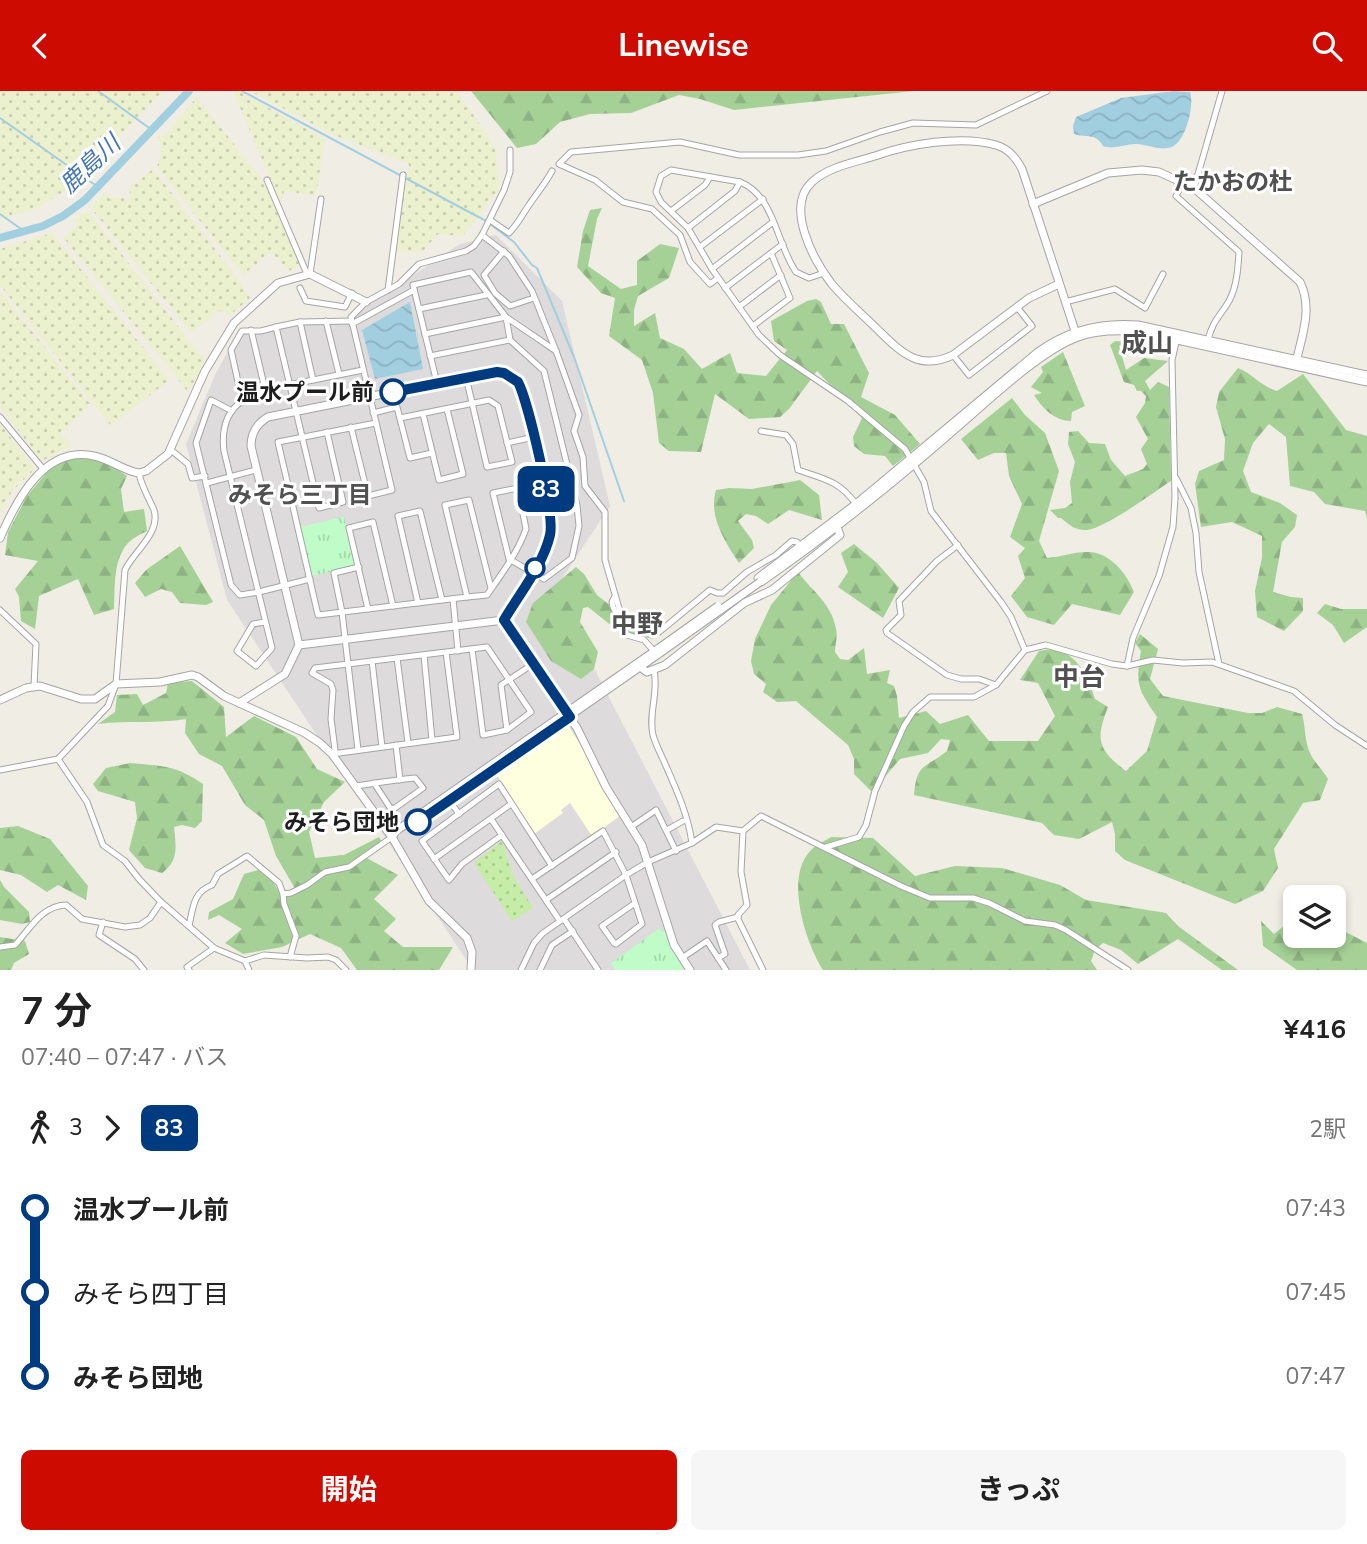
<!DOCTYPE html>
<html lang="ja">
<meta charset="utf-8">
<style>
:root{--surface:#fff;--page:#f6f6f6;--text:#222;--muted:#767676;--accent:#cd0b00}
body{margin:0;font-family:"Nunito Sans","Noto Sans JP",sans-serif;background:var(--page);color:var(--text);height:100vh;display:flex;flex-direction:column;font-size:26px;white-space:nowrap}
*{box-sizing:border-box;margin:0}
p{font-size:23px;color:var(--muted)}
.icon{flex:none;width:38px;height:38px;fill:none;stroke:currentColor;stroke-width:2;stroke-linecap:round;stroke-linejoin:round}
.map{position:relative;height:879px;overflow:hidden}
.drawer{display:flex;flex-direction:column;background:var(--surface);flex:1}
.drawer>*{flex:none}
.badge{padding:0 14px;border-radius:10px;font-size:24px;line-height:46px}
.tools{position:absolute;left:1283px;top:794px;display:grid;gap:14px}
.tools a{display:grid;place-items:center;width:63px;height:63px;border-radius:10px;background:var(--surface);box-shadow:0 4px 10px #0003;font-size:35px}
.map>.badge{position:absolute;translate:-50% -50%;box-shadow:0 0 0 4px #fff}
.legs{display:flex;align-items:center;gap:10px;height:77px;padding:0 21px;font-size:23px}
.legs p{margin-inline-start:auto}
.headline{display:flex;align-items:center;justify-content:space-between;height:119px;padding:0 21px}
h1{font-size:38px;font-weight:700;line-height:52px}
.button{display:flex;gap:14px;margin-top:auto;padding:14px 21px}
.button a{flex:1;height:80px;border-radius:10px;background:var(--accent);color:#fff;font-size:28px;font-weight:700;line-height:80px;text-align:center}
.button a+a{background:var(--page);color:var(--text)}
ul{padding:0 21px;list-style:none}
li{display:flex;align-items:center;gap:24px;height:84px;font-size:26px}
li i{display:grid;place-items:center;width:10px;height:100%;margin:0 9px;background:currentColor}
li i::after{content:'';width:18px;height:18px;margin:-9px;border:5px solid;border-radius:50%;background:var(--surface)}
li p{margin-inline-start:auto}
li:first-child i{background:linear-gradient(#0000 50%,currentColor 0)}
li:last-child i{background:linear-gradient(currentColor 50%,#0000 0)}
header{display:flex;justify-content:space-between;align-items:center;height:91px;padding:0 21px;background:var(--accent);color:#fff;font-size:32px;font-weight:700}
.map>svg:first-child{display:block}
.residential{fill:#dddbdb}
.education{fill:#fdffde}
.farmland{fill:url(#farmland-dots)}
.forest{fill:url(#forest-firs)}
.park{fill:url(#park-tufts)}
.garden{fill:url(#garden-dots)}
.water{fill:url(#water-waves)}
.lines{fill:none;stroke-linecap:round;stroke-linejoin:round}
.stream{stroke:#a2cfe0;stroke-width:2}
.river{stroke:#a2cfe0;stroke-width:8}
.minor-casing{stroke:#a5a5a5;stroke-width:7}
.tertiary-casing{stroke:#a5a5a5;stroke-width:9}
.minor{stroke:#fff;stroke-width:5}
.tertiary{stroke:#fff;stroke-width:7}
.tertiary-bridge-casing{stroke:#a5a5a5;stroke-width:9;stroke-linecap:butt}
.tertiary-bridge{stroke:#fff;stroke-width:7}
.line-1-casing{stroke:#fff;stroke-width:16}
.line-1{stroke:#003b80;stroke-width:10}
.stop-1-dot{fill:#fff;stroke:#003b80;stroke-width:3.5}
.labels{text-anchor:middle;stroke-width:6;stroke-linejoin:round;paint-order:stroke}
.stop-label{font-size:23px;font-weight:bold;fill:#1e1e1e;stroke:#fff;text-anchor:end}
.water-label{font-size:24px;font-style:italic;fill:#4677b3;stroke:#fff}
.neighbourhood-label{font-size:24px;font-weight:bold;fill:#515151;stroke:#fff}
.quarter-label{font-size:26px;font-weight:bold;fill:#515151;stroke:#fff}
</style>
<header><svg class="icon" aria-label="back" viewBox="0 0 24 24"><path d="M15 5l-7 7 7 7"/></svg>Linewise<svg class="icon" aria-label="search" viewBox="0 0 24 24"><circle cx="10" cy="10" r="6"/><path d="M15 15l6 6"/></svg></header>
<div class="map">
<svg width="1367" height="879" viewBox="0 0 1367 879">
<defs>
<pattern id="farmland-dots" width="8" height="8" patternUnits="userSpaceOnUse" patternTransform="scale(1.75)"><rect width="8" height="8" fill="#ebf0ce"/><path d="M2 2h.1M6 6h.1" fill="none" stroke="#c9cdb0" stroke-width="1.8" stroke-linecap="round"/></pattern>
<pattern id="forest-firs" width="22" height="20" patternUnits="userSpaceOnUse" patternTransform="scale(1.75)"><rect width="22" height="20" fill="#a5d197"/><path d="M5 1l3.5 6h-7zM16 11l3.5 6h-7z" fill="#8eb382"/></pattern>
<pattern id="park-tufts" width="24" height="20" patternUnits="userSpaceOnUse" patternTransform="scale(1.75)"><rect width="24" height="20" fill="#bffcc7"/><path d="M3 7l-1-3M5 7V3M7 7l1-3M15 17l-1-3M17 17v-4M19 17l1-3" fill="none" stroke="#a4d8aa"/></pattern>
<pattern id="garden-dots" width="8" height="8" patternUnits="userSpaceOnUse" patternTransform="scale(1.75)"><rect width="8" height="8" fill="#c6eda7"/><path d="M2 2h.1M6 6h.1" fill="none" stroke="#aacb8f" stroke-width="1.8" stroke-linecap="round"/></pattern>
<pattern id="water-waves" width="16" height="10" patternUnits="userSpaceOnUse" patternTransform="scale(1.75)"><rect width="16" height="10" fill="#a2cfe0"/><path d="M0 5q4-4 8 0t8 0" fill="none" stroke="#8bb1c0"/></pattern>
</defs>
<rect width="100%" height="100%" fill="#f0ede4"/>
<!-- residential -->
<polygon class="residential" points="496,144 562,210 610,415 554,500 750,879 473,879 227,509 186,353 215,284 240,238 264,237 299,228 349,227 460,153"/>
<!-- education -->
<polygon class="education" points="567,633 589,666 603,697 620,725 592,745 570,712 561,719 563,722 534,743 505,699 497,683"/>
<!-- farmland -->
<g class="farmland">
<polygon points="0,0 163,0 69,97 37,117 0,128"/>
<polygon points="233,0 238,0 325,48 316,104 284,100 281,113"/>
<polygon points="250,0 457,0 495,56 499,98 463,145 438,143 422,161 394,160 409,73 334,44"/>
<polygon points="197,6 266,94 300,173 289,180 271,161 243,184 157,76 162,58 158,46 164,45"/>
<polygon points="153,78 238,188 250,207 229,225 221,219 191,242 91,117 105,101 110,106 131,108 130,97"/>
<polygon points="88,120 205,270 188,301 63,146 78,135 75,129"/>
<polygon points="52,142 169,289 111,335 0,194 0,158"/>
<polygon points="0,200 90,313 61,342 71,355 42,370 0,316"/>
<polygon points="0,333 35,378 12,400 0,423"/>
</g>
<!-- forest -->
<g class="forest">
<polygon points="471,0 914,0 734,19 700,8 679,4 631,22 590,23 560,31 536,53 517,57"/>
<polygon points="602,117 597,128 588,175 621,198 637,194 637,170 660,153 679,157 669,187 638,205 634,219 634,235 655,222 660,247 684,258 702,278 730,262 737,282 766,285 787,259 774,250 771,230 807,210 816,208 821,211 831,233 844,233 869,282 861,306 895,324 920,353 893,375 885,365 864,363 854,355 853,346 862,327 817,280 789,318 780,326 749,328 715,303 701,361 669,360 659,352 653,302 642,269 609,245 615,207 601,202 577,176 583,140 590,119"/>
<path d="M 1115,250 L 1131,251 L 1119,255 L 1126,279 L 1144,267 L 1168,270 L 1145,290 L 1150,299 L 1158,291 L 1169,296 L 1171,390 C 1154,401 1102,440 1085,439 C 1075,439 1069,434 1061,427 L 1058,427 L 1050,419 L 1065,417 L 1072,412 L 1070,391 L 1075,371 L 1068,353 L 1069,341 L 1078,340 L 1089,352 L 1105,353 L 1111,369 L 1125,385 L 1143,378 L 1147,373 L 1141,358 L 1148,348 L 1136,326 L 1145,312 L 1146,305 L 1141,300 L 1137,300 L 1134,294 L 1124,291 L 1110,254 Z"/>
<path d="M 1063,261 L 1085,315 L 1072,321 L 1071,330 C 1055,330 1042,317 1034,304 L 1042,302 L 1031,296 L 1043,281 L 1041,276 Z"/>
<path d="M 1238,277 C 1253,283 1262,296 1277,300 L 1303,283 L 1346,339 L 1367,345 L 1367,427 L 1365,420 L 1325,413 L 1314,401 L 1290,395 L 1286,346 L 1269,333 L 1253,352 L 1243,380 L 1251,401 L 1280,412 L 1297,424 L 1295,436 L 1282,451 L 1273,501 L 1291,506 L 1303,507 L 1303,520 L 1284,540 L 1257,526 L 1255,500 L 1262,467 L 1262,445 L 1232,431 L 1201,436 L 1195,393 L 1199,380 L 1224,369 L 1225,348 L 1216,316 L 1219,301 Z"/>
<path d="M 1012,307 L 1025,324 L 1045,342 L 1059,380 L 1039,450 L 1047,467 C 1060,466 1073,461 1086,461 C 1108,459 1127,482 1134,501 L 1120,524 L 1072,513 L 1054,534 L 1027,526 L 1011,505 L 1025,487 L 1018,465 L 1025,457 L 1010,446 L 1022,413 L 1009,385 L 1006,362 L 994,362 L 978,369 L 961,348 Z"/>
<path d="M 79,365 L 103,369 L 127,385 L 121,398 L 124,421 L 144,418 L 147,440 C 141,443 133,447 128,452 C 113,468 115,497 114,518 L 94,524 L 78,488 L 39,505 L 35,538 L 21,530 L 19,506 L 15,498 L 38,470 L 5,464 L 8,441 L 27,405 L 52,375 L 65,368 Z"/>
<path d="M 800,389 L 819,404 L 822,429 L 789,419 L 768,433 L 756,425 L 746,423 L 738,430 L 752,449 L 754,457 L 739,472 C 725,451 708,425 716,399 L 729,397 L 752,398 Z"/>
<polygon points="854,453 877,472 899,497 883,527 838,496 848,481 841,462"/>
<polygon points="180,455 213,511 206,514 180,512 172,501 161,498 145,506 135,492 146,479"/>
<polygon points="576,476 584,483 597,504 653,548 617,539 588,516 583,517 580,531 598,561 594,578 581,588 551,570 526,531 533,512"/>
<path d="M 798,481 C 812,500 832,513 836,538 C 838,545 835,553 835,561 L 840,568 L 848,569 L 864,557 L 867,583 L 890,579 L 887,592 L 894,595 L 897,605 L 899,627 L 926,620 L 940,633 L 968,624 L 989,650 L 1038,650 L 1055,625 L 1038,592 L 1020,589 L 1039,560 C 1072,551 1087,582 1095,608 L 1108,616 C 1095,649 1098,659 1126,680 L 1147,660 L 1157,626 C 1138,598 1135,594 1141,560 L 1135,552 L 1140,543 L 1158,558 L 1150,588 L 1163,605 L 1248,622 L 1262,622 L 1277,616 L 1302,623 C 1306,636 1304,651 1311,664 C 1315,672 1323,679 1328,688 L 1320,709 L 1303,712 L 1274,758 L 1278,777 L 1263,800 L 1235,813 L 1125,769 L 1115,760 L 1115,743 L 1112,731 L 1079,748 L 1054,744 L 1042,732 L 914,704 C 917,672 924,678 947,660 L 950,649 L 941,648 L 928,662 L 900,668 L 872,701 L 854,683 L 854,668 L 848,654 L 796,610 L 777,611 L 763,601 L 766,593 L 754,583 L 751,570 L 755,548 L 771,514 Z"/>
<polygon points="1325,513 1341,518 1367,518 1367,536 1344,552 1333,534 1317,522"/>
<path d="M 192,590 L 224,616 L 226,646 L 254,625 L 296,646 L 317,678 L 345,691 L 324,711 L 309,741 L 315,767 L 344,764 L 379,746 L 382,751 L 363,765 L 398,784 L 374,808 L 396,828 L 384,840 L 403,856 L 453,856 L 439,879 L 357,879 L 341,857 L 310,843 L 282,856 L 243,863 L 225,852 L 242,838 L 219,824 L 208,829 L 209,821 L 233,808 L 244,783 L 265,777 L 279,801 L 297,801 L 276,765 L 264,729 L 245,714 L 222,675 L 199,663 L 185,642 L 186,628 C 157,633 128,629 98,633 L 115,621 L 117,604 L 137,603 L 143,614 L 166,602 L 168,592 Z"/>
<path d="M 130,672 C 162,675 176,674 203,693 L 202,730 L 195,737 L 182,734 L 174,736 C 176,755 179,770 162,782 L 145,777 L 129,759 L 137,727 L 135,711 L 98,700 L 93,693 L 106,677 Z"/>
<polygon points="18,735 50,748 88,795 86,809 58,794 47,801 21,784 0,779 0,737"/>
<path d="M 831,746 L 873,747 L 915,785 L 955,775 L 1002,777 L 1060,794 L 1086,809 L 1166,822 L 1178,835 L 1238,879 L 1222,879 L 1178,848 L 1138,873 L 1121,859 L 1103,852 L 1095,859 L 1091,870 L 1097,879 L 823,879 C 806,852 788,796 805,767 C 811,756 821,752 831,746 Z"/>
<polygon points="0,789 4,796 29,821 30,831 22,833 0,829"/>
<polygon points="1295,826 1295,845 1334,845 1334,835 1367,852 1367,879 1297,879 1263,855 1261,830 1274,843"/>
<polygon points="0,846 25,850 29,863 14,872 11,879 0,879"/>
</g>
<!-- park -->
<g class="park">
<polygon points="344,426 355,475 312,485 300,436"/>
<polygon points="660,837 662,841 666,839 670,856 686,879 615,879 611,872"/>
</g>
<!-- garden -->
<polygon class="garden" points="502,750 514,786 533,817 512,830 474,772"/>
<!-- water -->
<g class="water">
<path d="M 1174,0 L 1190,1 C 1195,14 1185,56 1168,57 C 1158,59 1146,53 1136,53 C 1125,53 1114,59 1103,55 C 1096,42 1088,47 1074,43 L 1073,35 L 1076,26 L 1121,7 Z"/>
<polygon points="410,211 423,278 375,288 362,239"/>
</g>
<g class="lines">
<!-- stream -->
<g class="stream">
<polyline points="98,0 152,39"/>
<polyline points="242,0 486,130"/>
<polyline points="0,27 98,96"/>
<polyline points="0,123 24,140"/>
<polyline points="490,133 514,151 532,174 537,177 574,266 624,410"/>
</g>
<!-- river -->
<polyline class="river" points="0,147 43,135 63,125 85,109 189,0"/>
<!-- minor casing -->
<g class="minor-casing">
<g id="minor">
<polyline points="267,89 307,183"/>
<path d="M 1183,91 L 1176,105 L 1239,161 C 1238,177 1237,195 1229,210 C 1219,227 1213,229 1208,249"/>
<polyline points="1194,97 1222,0"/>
<polyline points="671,120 705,94 710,86"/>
<path d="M 490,129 L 509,142 C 518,133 522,124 529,114 C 537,102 545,93 552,80"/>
<polyline points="688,137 735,100 740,91"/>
<polyline points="482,144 509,165 532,200 556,260 579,324 574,340 583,366 585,395 605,421 605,469 621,524 659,541 710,499 717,502 723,502 747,481 776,464 792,450 797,451 801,456"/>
<polyline points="700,156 763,108"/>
<polyline points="504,160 484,184 495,202 510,215 534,207"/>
<polyline points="712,178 773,131"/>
<path d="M 824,182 L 809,187 L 796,181 C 776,152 775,105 740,91 L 671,79 L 661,85 L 656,101 L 661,111 L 688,137 L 712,178 L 759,244 L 780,264 L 848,310 L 905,358 L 924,391 L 931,420 L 1001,511 L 1011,526 L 1025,559"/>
<polyline points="310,183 321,108"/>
<polyline points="718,187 710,193 690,171 680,144 652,118 623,111 595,89 559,73 571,61 680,51 739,64 798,64 826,60 880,41 913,32 976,34 1047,0"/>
<polyline points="300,197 306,210 345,216 352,202"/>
<polyline points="725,197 783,153"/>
<polyline points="388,199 403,84"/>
<polyline points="1065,211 1115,198 1145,217 1163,183"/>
<polyline points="739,216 781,184"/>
<polyline points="419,218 486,204"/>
<polyline points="326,230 339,283"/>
<polyline points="300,231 313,289"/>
<polyline points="352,233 414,199"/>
<polyline points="753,235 790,207 771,162"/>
<polyline points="276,236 300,231 352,230"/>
<polyline points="251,239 265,298"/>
<polyline points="425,243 506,226 556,260"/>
<polyline points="953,264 969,284 1032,235 1017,216"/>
<polyline points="430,265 510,249"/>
<path d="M 437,292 L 413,194 L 471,181 L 506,226 L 510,249 L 544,280 L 577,414 L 579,435 L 572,467 L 544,488 L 509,468 L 493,402 L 518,397 L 526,438 C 518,461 501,484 487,504 L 467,506"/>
<polyline points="242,309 231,259 242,240 261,240 276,236 319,417 343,411 327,341"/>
<polyline points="232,320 211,309 196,352 231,494 240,504 259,501 310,488"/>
<polyline points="373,322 397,316 410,367 432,362"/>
<polyline points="423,323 439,389 463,383 447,318"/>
<polyline points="0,326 44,379"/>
<path d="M 400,327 C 430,321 459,315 489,309 L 498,315 L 512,371 L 487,376 L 466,286"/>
<polyline points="376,332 278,351 318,524 467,506 445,414 469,409 491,497"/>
<polyline points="351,336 368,405 392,399 351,226 366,211 399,193 419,173 466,160 474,155 482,144 504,99 510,81 510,59"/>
<path d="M 761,340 L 786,344 L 793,353 L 798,379 C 825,388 839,390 856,413"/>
<polyline points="507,352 534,346"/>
<polyline points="171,359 188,373 192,387 205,385"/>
<polyline points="543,383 568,377"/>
<polyline points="1176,387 1191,417 1196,442 1199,481 1219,573"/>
<polyline points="207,392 256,379"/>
<polyline points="958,454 937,470 899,510 901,524 886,539 887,542 947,584 961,588 979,588 996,594"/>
<polyline points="614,507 612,511 613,516 627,544 644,549 654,560"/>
<polyline points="453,508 458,560"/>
<polyline points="418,512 398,425 420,420 442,509"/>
<polyline points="368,518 349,437 373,431 393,515"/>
<polyline points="0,519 36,553 34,595"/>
<path d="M 265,531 L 253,533 L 237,560 L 256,575 L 272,557 L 224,360 C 217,305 261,299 303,291 C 323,287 343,283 363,279"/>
<polyline points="446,561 457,646 332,663 335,659 331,628 333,599 331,593 312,582 315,577 487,556 531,621 507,639 483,644 472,558"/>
<polyline points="424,564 432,649"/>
<polyline points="397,567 408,652"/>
<polyline points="372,570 382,656"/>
<polyline points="1127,575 1133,547 1159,485 1173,436 1175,407 1172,269 1177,247"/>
<path d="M 654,579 C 659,601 648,623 653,644 C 656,655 662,665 666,675 C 677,700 688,724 692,752"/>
<polyline points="507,639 501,594 533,573"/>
<polyline points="396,654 400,689"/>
<polyline points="358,659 342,521 334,482 359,476"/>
<polyline points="58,668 87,711 103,754 125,770 139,788 161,811 214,857 245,870 249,879"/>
<path d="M 0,679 L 58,668 L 108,615 L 116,593 L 125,479 C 134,460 161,442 154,419 C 149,407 141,395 139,382"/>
<path d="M 356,695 C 376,692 395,689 415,687 L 423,697 L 395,717 L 391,718 L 374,692"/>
<polyline points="449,709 459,723"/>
<polyline points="491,728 560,830"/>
<polyline points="631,736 656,719 676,760"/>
<polyline points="667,739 683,730"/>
<polyline points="743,740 741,781 747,814 738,824 738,828 763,879"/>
<polyline points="502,744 462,773 449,789 422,750 499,693 552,775"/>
<polyline points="826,756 859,746 866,734 875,700 904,635 913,621 930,606 974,606 996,594 1025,559 1046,554 1112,573 1127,575 1153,569 1183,572 1212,571 1294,600 1335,634 1367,655"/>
<polyline points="434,768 511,713"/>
<polyline points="532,788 603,740 626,784 648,771 692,752 716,736 743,740 761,725 901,795 930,807 973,807 989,812 1025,830 1055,834 1066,839 1128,879"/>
<polyline points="283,803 291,802 307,794 325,781 349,776 392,746"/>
<polyline points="546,809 616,761"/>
<polyline points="564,828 598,879"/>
<polyline points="103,831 99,844 135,868 144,879"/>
<path d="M 189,835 C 193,817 193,801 212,794 L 218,783 L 247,765 L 279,792 L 283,803 L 284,813 L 296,845 L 290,866"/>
<path d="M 0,856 L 15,854 C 30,838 41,815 66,814 L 82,828 L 125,836 L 140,834 L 150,827 L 161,811"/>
<polyline points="682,867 707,850 726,879"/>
<polyline points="718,867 725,863 715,834 719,831 738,826"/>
<polyline points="245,870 264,864 307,867 328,866 336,869 346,879"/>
<polyline points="189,879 187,876 214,857"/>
<polyline points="521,879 534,852 543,842 626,784 642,833 616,853 614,852 602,835 635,812"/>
<polyline points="540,879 552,854 573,840"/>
</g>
</g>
<!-- tertiary casing -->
<g class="tertiary-casing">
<g id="tertiary">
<path d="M 1033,113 L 1108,82 L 1142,79 L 1159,81 L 1194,97 L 1300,191 C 1313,217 1302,245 1296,271"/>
<path d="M 1059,193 L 1029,207 L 953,264 C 918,281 900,260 876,237 C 861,222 844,208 831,192 C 813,168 785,116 812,91 C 828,76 855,71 875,65 C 908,53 961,44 996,54 C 1009,58 1016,67 1022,78 L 1077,246"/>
<path d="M 0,447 C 16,410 44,354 94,365 C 110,368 124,380 139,382 L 146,380 L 168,363 L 205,280 L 234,232 L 278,192 L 310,183 L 366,211"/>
<path d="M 758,487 L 856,413 L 1038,261 C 1068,239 1101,231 1138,234 L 1367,284"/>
<path d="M 761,491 C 826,446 887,397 946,346 C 981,317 1037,261 1078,246 C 1098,239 1121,239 1141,241 L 1367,291"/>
<polyline points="504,529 577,637 606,696 642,754 674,854 690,879"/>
<polyline points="299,554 504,529"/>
<polyline points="640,576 647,581 665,574 744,512 772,499 840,444 837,436"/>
<polyline points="0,609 26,597 40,595 81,608 95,608 116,593 160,591 192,584 198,586 224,605 305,642 320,652 332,663 392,746 429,810 467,847 472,861 471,879"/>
<path d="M 239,612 L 285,583 L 299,554 L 251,355 C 251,342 256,333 268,326 L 488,282 C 512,279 520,291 526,312 L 553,429 C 551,465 522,499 504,529"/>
<polyline points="433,720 660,562"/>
<polyline points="392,746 396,740 659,557"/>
</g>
</g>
<!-- minor -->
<use href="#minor" class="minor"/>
<!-- tertiary -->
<use href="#tertiary" class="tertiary"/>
<!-- tertiary-bridge casing -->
<g class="tertiary-bridge-casing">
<g id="tertiary-bridge">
<polyline points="659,557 718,515"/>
<polyline points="660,562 760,491"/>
</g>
</g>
<!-- tertiary-bridge -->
<use href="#tertiary-bridge" class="tertiary-bridge"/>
</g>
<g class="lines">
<!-- line-1 casing -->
<g class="line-1-casing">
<path id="line-1" d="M 393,301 L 497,281 L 504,282 L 518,291 C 528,310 555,424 550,444 C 543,474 520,502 504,529 L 570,626 L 418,731"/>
</g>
<!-- line-1 -->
<use href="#line-1" class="line-1"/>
</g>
<!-- markers -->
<g class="stop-1-dot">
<circle cx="393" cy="301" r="12"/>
<circle cx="535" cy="477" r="9"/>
<circle cx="418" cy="731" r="12"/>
</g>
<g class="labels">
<!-- stop labels -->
<g class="stop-label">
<text x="374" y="309">温水プール前</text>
<text x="399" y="739">みそら団地</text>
</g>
<!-- water labels -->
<g class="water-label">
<text transform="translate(90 73) rotate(-43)" y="8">鹿島川</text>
</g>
<!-- neighbourhood labels -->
<g class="neighbourhood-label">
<text x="1233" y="99">たかおの杜</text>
<text x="300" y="412">みそら三丁目</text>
</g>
<!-- quarter labels -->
<g class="quarter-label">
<text x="1147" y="261">成山</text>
<text x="637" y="542">中野</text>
<text x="1079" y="595">中台</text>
</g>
</g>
</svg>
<div class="tools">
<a><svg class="icon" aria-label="layers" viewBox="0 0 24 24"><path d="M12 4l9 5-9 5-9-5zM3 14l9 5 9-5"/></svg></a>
</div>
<b class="badge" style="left:546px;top:398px;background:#003b80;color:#fff">83</b>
</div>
<section class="drawer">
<div class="headline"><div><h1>7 分</h1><p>07:40 – 07:47 · バス</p></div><b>¥416</b></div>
<div class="legs"><svg class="icon" aria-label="walk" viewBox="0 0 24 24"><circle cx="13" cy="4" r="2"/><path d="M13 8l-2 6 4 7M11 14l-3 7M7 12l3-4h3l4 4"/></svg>3<svg class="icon" aria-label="forward" viewBox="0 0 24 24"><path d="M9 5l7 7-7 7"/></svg><b class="badge" style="background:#003b80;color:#fff">83</b><p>2駅</p></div>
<ul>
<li><i style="color:#003b80"></i><b>温水プール前</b><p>07:43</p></li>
<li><i style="color:#003b80"></i><span>みそら四丁目</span><p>07:45</p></li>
<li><i style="color:#003b80"></i><b>みそら団地</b><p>07:47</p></li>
</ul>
<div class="button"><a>開始</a><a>きっぷ</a></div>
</section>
